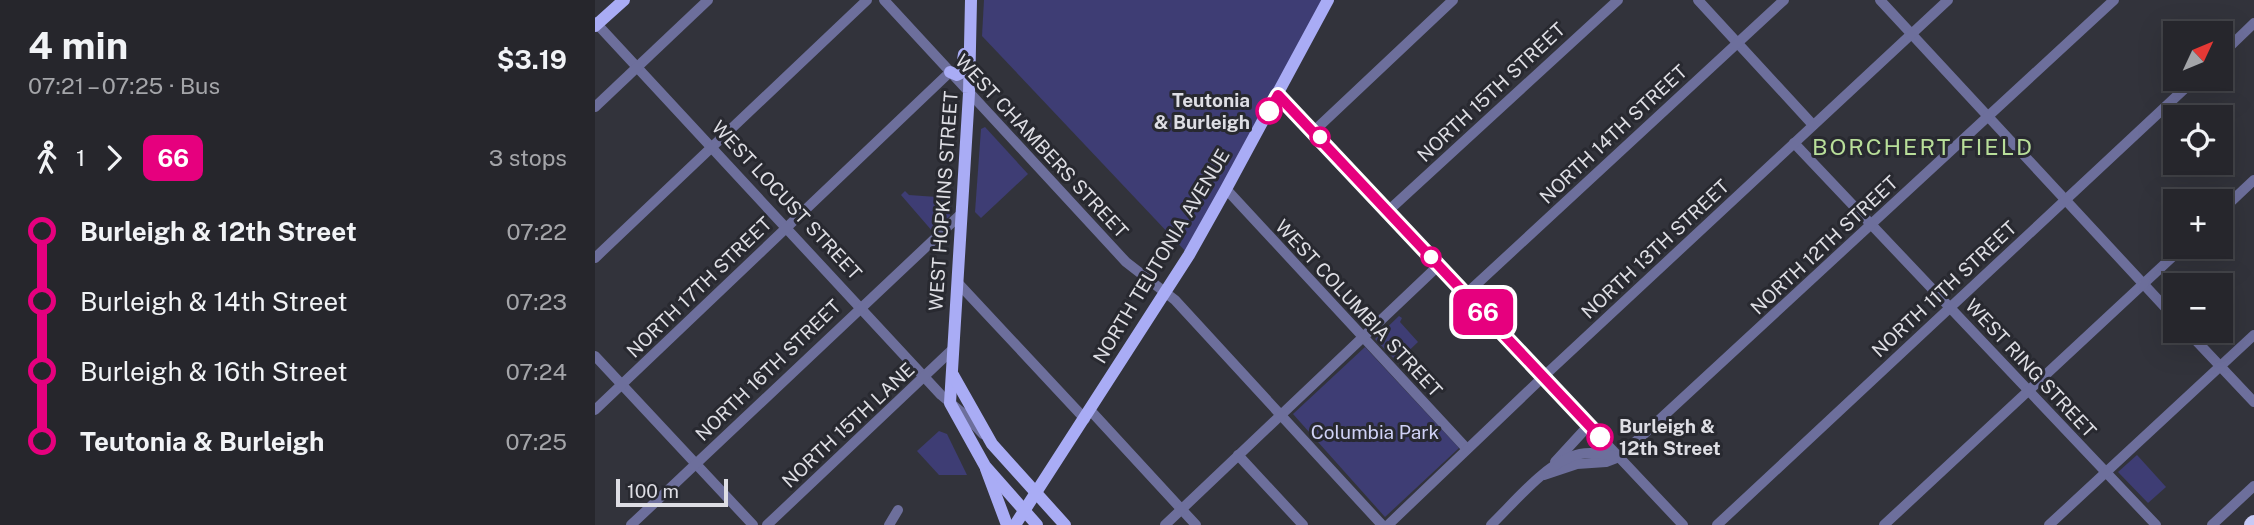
<!DOCTYPE html>
<meta charset="utf-8">
<style>
:root{--surface:#26262c;--page:#2e2e34;--text:#f1f3f6;--muted:#a4a5a9;--line:#424348}
body{margin:0;font-family:"Public Sans",sans-serif;background:var(--page);color:var(--text);height:100vh;display:flex;flex-direction:column;font-size:26px;white-space:nowrap}
*{box-sizing:border-box;margin:0}
p{font-size:23px;color:var(--muted)}
.icon{flex:none;width:38px;height:38px;fill:none;stroke:currentColor;stroke-width:2;stroke-linecap:round;stroke-linejoin:round}
.map{position:relative;flex:1;overflow:hidden}
.side{display:flex;flex-direction:column;background:var(--surface);width:595px}
.side>*{flex:none}
.badge{padding:0 14px;border-radius:10px;font-size:24px;line-height:46px}
.needle{width:46px;rotate:46deg}
.tools{position:absolute;left:1568px;top:21px;display:grid;gap:14px}
.tools a{display:grid;place-items:center;width:70px;height:70px;border-radius:0px;background:var(--surface);box-shadow:0 7px 28px #0002,0 0 0 2px var(--line);font-size:35px}
.scale{position:absolute;left:21px;bottom:18px;width:112px;box-sizing:border-box;padding-left:7px;border:4px solid #dedee4;border-top:0;font-size:19px;line-height:24px;white-space:nowrap;color:#dedee4;-webkit-text-stroke:5px #282930;paint-order:stroke}
.map>.badge{position:absolute;translate:-50% -50%;box-shadow:0 0 0 4px #fff}
.legs{display:flex;align-items:center;gap:10px;height:77px;padding:0 28px;font-size:23px}
.legs p{margin-inline-start:auto}
.head{display:flex;align-items:center;justify-content:space-between;height:119px;padding:0 28px}
h1{font-size:38px;font-weight:700;line-height:52px}
ul{padding:0 28px;list-style:none}
li{display:flex;align-items:center;gap:24px;height:70px;font-size:26px}
li i{display:grid;place-items:center;width:10px;height:100%;margin:0 9px;background:currentColor}
li i::after{content:'';width:18px;height:18px;margin:-9px;border:5px solid;border-radius:50%;background:var(--surface)}
li p{margin-inline-start:auto}
li:first-child i{background:linear-gradient(#0000 50%,currentColor 0)}
li:last-child i{background:linear-gradient(currentColor 50%,#0000 0)}
main{display:flex;flex:1;min-height:0}
.map>svg:first-child{display:block}
.green{fill:#3e3d74}
.lines{fill:none;stroke-linecap:round;stroke-linejoin:round}
.minor{stroke:#6d6f9c;stroke-width:10}
.major{stroke:#a9acf5;stroke-width:12}
.highway{stroke:#c6c9f5;stroke-width:16}
.line-1-casing{stroke:#fff;stroke-width:16}
.line-1{stroke:#e6007e;stroke-width:10}
.stop-1-dot{fill:#fff;stroke:#e6007e;stroke-width:3.5}
.labels{text-anchor:middle;stroke-width:6;stroke-linejoin:round;paint-order:stroke}
.street-label{font-size:19px;fill:#dedee4;stroke:#282930}
.stop-label{font-size:19px;font-weight:bold;fill:#dedee4;stroke:#282930;text-anchor:end}
.park-label{font-size:19px;fill:#d0d2f6;stroke:#282930}
.quarter-label{font-size:23px;letter-spacing:2px;fill:#b8de99;stroke:#282930}
</style>
<main>
<section class="side">
<div class="head"><div><h1>4 min</h1><p>07:21 – 07:25 · Bus</p></div><b>$3.19</b></div>
<div class="legs"><svg class="icon" aria-label="walk" viewBox="0 0 24 24"><circle cx="13" cy="4" r="2"/><path d="M13 8l-2 6 4 7M11 14l-3 7M7 12l3-4h3l4 4"/></svg>1<svg class="icon" aria-label="forward" viewBox="0 0 24 24"><path d="M9 5l7 7-7 7"/></svg><b class="badge" style="background:#e6007e;color:#fff">66</b><p>3 stops</p></div>
<ul>
<li><i style="color:#e6007e"></i><b>Burleigh &amp; 12th Street</b><p>07:22</p></li>
<li><i style="color:#e6007e"></i><span>Burleigh &amp; 14th Street</span><p>07:23</p></li>
<li><i style="color:#e6007e"></i><span>Burleigh &amp; 16th Street</span><p>07:24</p></li>
<li><i style="color:#e6007e"></i><b>Teutonia &amp; Burleigh</b><p>07:25</p></li>
</ul>
</section>
<div class="map">
<svg width="1659" height="525" viewBox="0 0 1659 525">
<rect width="100%" height="100%" fill="#32333b"/>
<!-- green -->
<g class="green">
<polygon points="389,0 733,0 594,255 387,36"/>
<polygon points="390,127 433,174 386,218 380,212 386,129"/>
<polygon points="310,191 314,195 356,198 355,216 338,232 306,195"/>
<polygon points="804,316 807,318 805,322 823,342 802,362 780,339"/>
<polygon points="770,347 864,448 790,517 698,414"/>
<polygon points="344,431 352,434 372,475 344,475 322,451"/>
<polygon points="1542,455 1571,487 1553,503 1523,472"/>
</g>
<g class="lines">
<!-- minor -->
<g class="minor">
<polyline points="289,0 531,262 580,300 787,525"/>
<polyline points="1103,0 1218,125"/>
<polyline points="1285,0 1580,318"/>
<polyline points="0,22 346,395 370,415 388,434"/>
<polyline points="1626,55 1659,23"/>
<polyline points="683,95 1088,525"/>
<polyline points="0,107 113,0"/>
<polyline points="719,131 858,0"/>
<polyline points="1199,143 1561,525"/>
<polyline points="631,189 872,449"/>
<polyline points="793,211 1023,0"/>
<polyline points="1626,211 1659,180"/>
<polyline points="0,258 272,0"/>
<polyline points="362,282 490,419"/>
<polyline points="871,294 1189,0"/>
<polyline points="1592,331 1659,402"/>
<polyline points="0,356 158,525"/>
<polyline points="0,410 355,72"/>
<polyline points="495,410 601,525"/>
<polyline points="643,455 708,525"/>
<polyline points="960,462 994,425"/>
<polyline points="949,475 982,464 1011,462 1024,457 1519,0"/>
<polyline points="36,525 366,214"/>
<polyline points="172,525 358,349"/>
<polyline points="294,525 303,510"/>
<polyline points="570,525 844,265"/>
<polyline points="793,525 948,377 1353,0"/>
<path d="M 896,525 C 920,502 952,461 985,454 C 998,451 1011,455 1024,457"/>
<polyline points="1122,525 1600,79"/>
<polyline points="1289,525 1588,247"/>
<polyline points="1454,525 1659,335"/>
<polyline points="1617,525 1659,486"/>
</g>
<!-- major -->
<g class="major">
<polyline points="376,0 374,93 355,403 390,466 442,525"/>
<polyline points="0,26 29,0"/>
<polyline points="355,72 362,75 366,73 369,54"/>
<polyline points="358,375 397,444 470,525"/>
<polyline points="391,469 412,525"/>
<polyline points="420,525 594,255 631,189 733,0"/>
</g>
<!-- highway -->
<polyline class="highway" points="1657,525 1659,523"/>
</g>
<g class="lines">
<!-- line-1 casing -->
<g class="line-1-casing">
<polyline id="line-1" points="674,111 683,95 1005,437"/>
</g>
<!-- line-1 -->
<use href="#line-1" class="line-1"/>
</g>
<!-- markers -->
<g class="stop-1-dot">
<circle cx="674" cy="111" r="12"/>
<circle cx="725" cy="137" r="9"/>
<circle cx="836" cy="257" r="9"/>
<circle cx="1005" cy="437" r="12"/>
</g>
<g class="labels">
<!-- street labels -->
<g class="street-label">
<text transform="translate(896 92) rotate(-43)" y="7">NORTH 15TH STREET</text>
<text transform="translate(1018 134) rotate(-43)" y="7">NORTH 14TH STREET</text>
<text transform="translate(447 146) rotate(47)" y="7">WEST CHAMBERS STREET</text>
<text transform="translate(192 200) rotate(47)" y="7">WEST LOCUST STREET</text>
<text transform="translate(348 201) rotate(-86)" y="7">WEST HOPKINS STREET</text>
<text transform="translate(1229 245) rotate(-43)" y="7">NORTH 12TH STREET</text>
<text transform="translate(1060 249) rotate(-43)" y="7">NORTH 13TH STREET</text>
<text transform="translate(566 256) rotate(-59)" y="7">NORTH TEUTONIA AVENUE</text>
<text transform="translate(104 287) rotate(-44)" y="7">NORTH 17TH STREET</text>
<text transform="translate(1349 289) rotate(-43)" y="7">NORTH 11TH STREET</text>
<text transform="translate(764 308) rotate(47)" y="7">WEST COLUMBIA STREET</text>
<text transform="translate(1436 368) rotate(47)" y="7">WEST RING STREET</text>
<text transform="translate(173 370) rotate(-44)" y="7">NORTH 16TH STREET</text>
<text transform="translate(253 425) rotate(-43)" y="7">NORTH 15TH LANE</text>
</g>
<!-- stop labels -->
<g class="stop-label">
<text x="655" y="107">Teutonia<tspan x="655" dy="22">&amp; Burleigh</tspan></text>
<text x="1024" y="433" text-anchor="start">Burleigh &amp;<tspan x="1024" dy="22">12th Street</tspan></text>
</g>
<!-- park labels -->
<g class="park-label">
<text x="780" y="439">Columbia Park</text>
</g>
<!-- quarter labels -->
<g class="quarter-label">
<text x="1328" y="155">BORCHERT FIELD</text>
</g>
</g>
</svg>
<div class="tools">
<a><svg class="needle" viewBox="-14 -14 28 28"><path d="M0-13l5 13h-10z" fill="#e53935"/><path d="M0 13l5-13h-10z" fill="#a4a5a9"/></svg></a>
<a><svg class="icon" aria-label="locate" viewBox="0 0 24 24"><circle cx="12" cy="12" r="6"/><path d="M12 2v4M12 18v4M2 12h4M18 12h4"/></svg></a>
<a>+</a>
<a>−</a>
</div>
<div class="scale">100 m</div>
<b class="badge" style="left:888px;top:312px;background:#e6007e;color:#fff">66</b>
</div>
</main>
